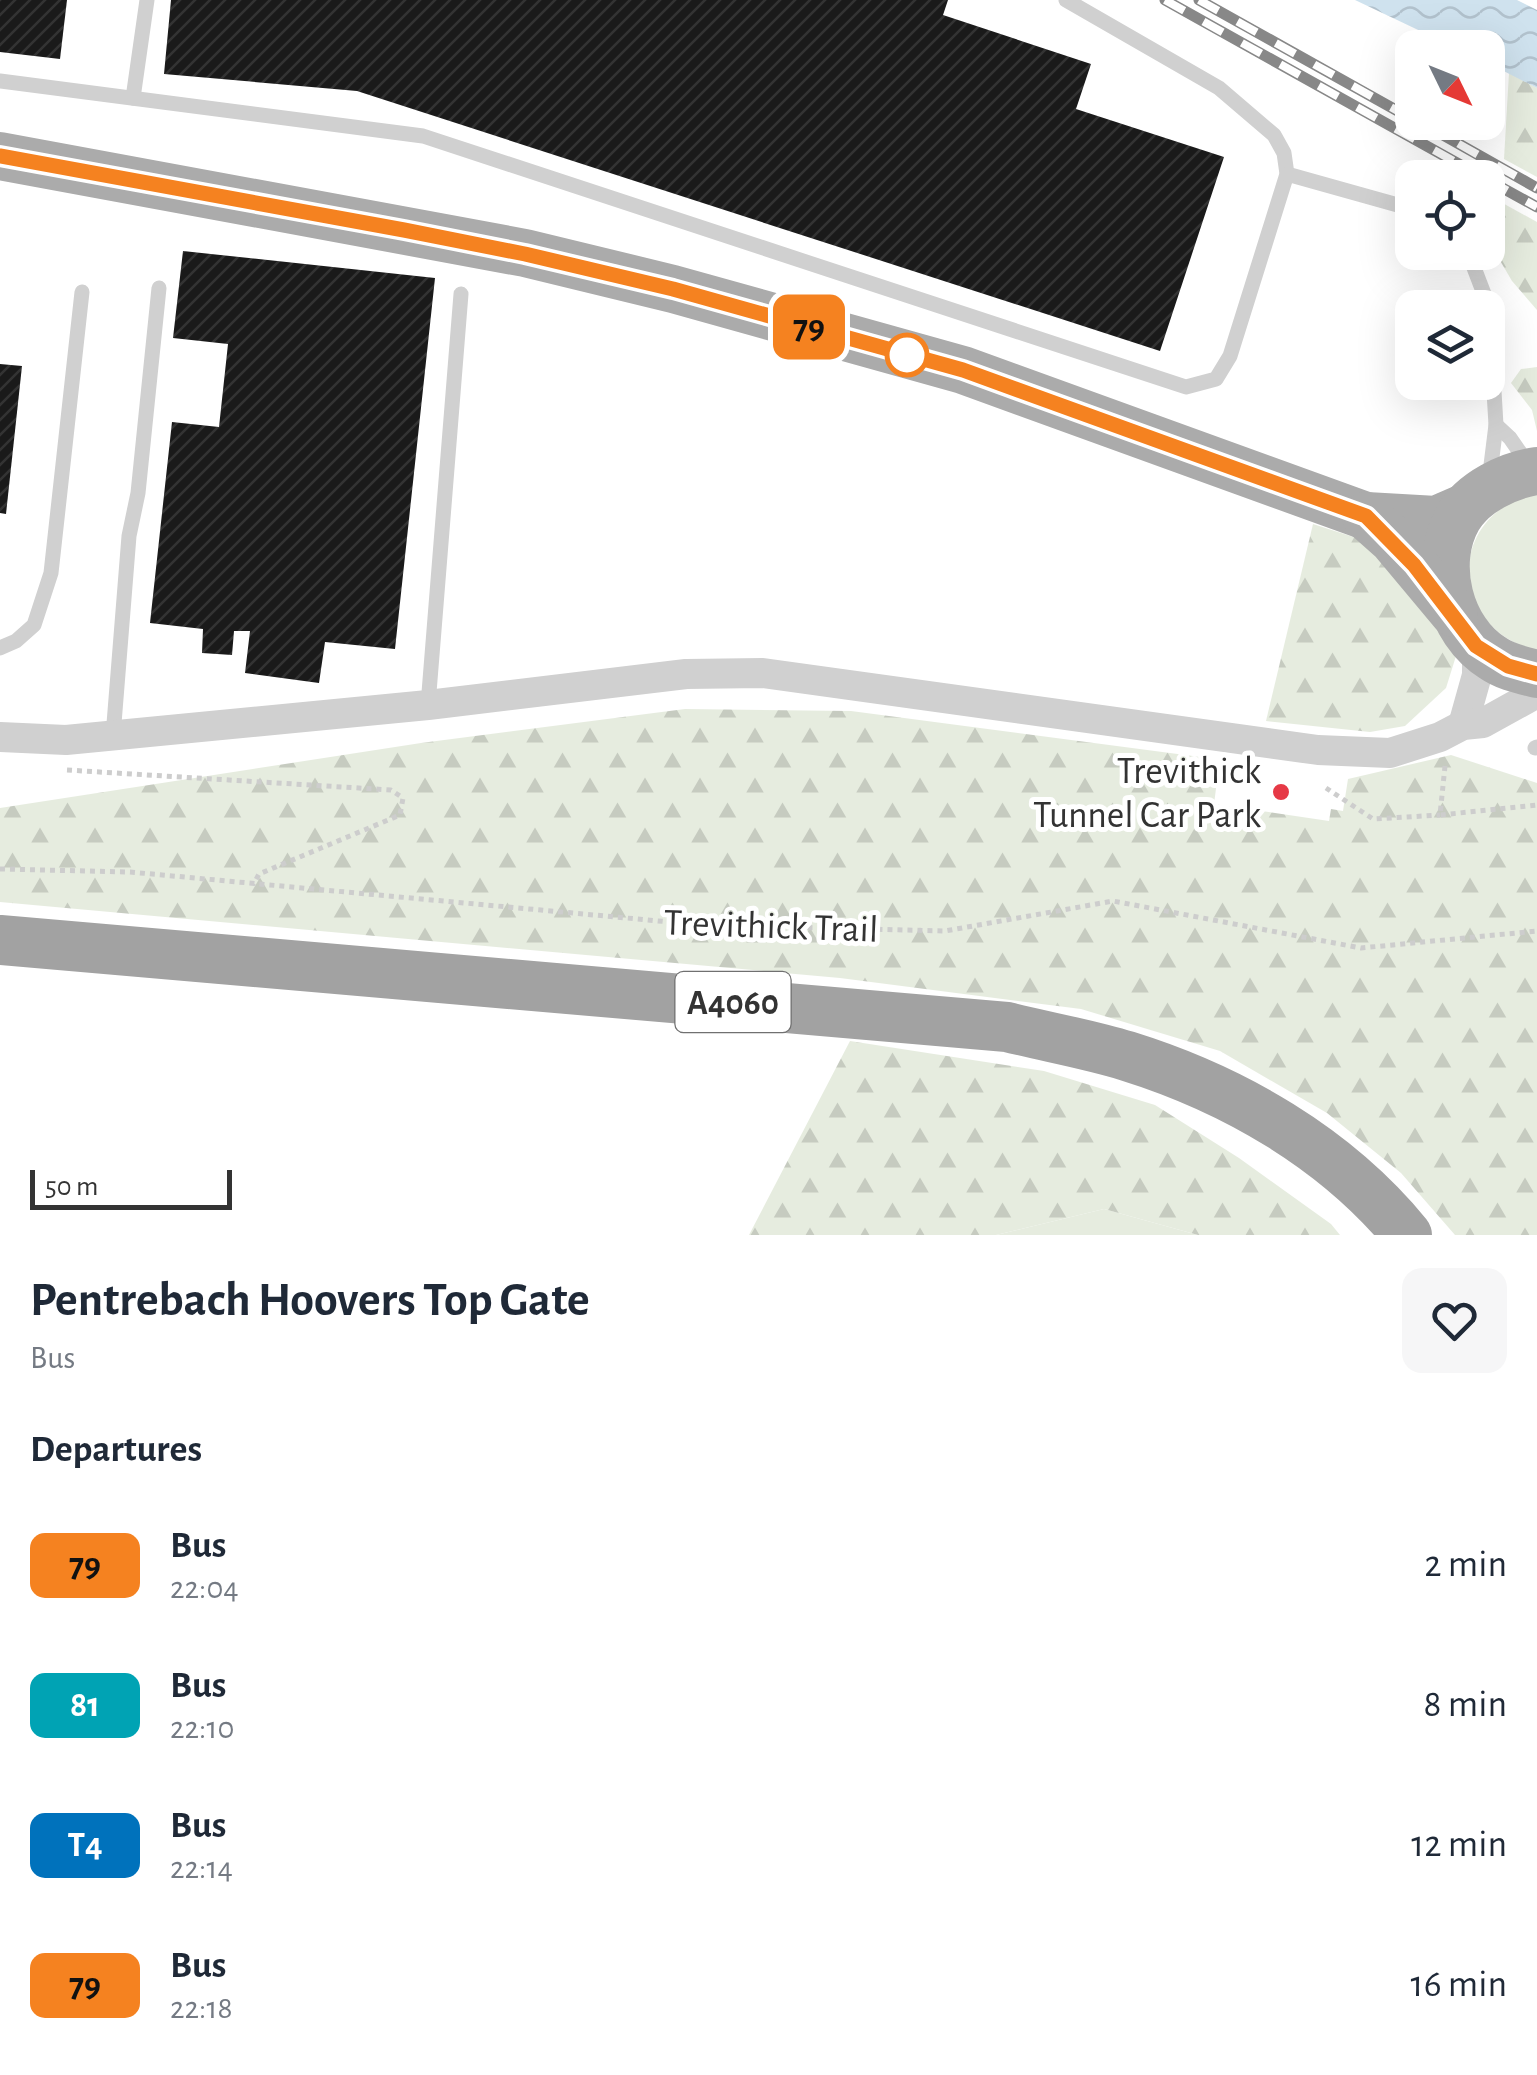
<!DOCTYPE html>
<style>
:root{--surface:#fff;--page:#f6f6f7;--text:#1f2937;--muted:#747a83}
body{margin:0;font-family:"Alegreya Sans",sans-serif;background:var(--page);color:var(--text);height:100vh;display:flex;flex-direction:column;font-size:38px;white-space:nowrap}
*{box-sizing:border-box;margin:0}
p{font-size:32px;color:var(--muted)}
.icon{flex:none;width:55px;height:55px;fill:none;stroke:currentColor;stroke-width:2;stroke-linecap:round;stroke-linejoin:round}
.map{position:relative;height:1235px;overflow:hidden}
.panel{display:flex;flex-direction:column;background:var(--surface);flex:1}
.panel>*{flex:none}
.badge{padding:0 20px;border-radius:15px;font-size:35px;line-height:65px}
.needle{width:65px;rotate:133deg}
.buttons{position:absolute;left:1395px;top:30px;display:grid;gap:20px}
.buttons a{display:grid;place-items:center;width:110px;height:110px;border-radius:20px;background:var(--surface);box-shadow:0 10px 40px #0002;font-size:50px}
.scale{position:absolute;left:30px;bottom:25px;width:202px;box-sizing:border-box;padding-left:10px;border:5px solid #333;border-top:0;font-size:28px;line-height:35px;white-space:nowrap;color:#333;-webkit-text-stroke:8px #fff;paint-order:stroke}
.map>.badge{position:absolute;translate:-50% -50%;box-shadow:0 0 0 5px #fff}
h2{padding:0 30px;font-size:38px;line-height:90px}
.round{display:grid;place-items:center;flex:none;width:105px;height:105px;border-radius:20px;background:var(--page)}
.summary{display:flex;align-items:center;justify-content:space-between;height:170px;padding:0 30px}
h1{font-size:48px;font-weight:700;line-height:75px}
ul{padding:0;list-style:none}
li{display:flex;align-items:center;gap:30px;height:140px;padding:0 30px}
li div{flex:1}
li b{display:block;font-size:38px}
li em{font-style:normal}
li .badge{min-width:110px;font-weight:700;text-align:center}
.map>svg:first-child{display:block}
.green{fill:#e6ecdf}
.forest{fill:url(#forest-firs)}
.water{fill:url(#water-waves)}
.building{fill:url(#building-hatch)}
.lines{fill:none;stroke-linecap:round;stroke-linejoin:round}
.path{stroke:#cdcdcd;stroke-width:5;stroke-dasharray:5 5;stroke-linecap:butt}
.service{stroke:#d0d0d0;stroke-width:15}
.minor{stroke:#d0d0d0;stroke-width:30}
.primary{stroke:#ababab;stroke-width:48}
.trunk{stroke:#a2a2a2;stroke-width:50}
.rail-casing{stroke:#888;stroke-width:11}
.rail{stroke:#fff;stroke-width:8;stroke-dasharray:22;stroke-linecap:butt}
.line-casing{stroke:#fff;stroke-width:22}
.line{stroke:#f58220;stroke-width:15}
.stop-dot{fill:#fff;stroke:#f58220;stroke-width:5}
.poi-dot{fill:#e63946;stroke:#fff;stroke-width:4}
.labels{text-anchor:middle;stroke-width:10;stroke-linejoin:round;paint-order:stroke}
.shield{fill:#fff;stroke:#707070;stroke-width:2.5}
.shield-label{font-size:35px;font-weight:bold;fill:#333}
.poi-label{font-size:38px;fill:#333;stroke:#fff;text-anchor:end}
.street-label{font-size:38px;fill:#333;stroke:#fff}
</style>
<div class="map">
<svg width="1537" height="1235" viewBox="0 0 1537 1235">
<defs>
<pattern id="forest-firs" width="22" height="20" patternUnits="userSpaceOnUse" patternTransform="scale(2.5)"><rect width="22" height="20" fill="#e6ecdf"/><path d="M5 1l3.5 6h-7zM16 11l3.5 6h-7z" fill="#c6cbc0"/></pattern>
<pattern id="water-waves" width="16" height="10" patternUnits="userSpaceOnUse" patternTransform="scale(2.5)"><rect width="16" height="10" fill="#cfe2ee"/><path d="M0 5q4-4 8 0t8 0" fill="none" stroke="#b2c2cd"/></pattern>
<pattern id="building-hatch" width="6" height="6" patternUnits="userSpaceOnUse" patternTransform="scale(2.5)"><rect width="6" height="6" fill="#1a1a1a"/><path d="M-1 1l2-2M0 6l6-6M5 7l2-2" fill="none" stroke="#333"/></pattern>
</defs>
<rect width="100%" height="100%" fill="#fff"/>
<!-- green -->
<g class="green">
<path d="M 1537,493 L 1537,651 C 1447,628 1445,514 1537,493 Z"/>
<polygon points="1104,1209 1198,1235 996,1235"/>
</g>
<!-- forest -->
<g class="forest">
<polygon points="1509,73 1537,88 1537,177 1504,159"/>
<polygon points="1488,195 1537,222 1537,310 1512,281 1488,240"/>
<polygon points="1537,367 1537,431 1532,410 1511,383 1521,369"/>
<polygon points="1313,524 1369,542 1444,627 1456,656 1446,688 1405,726 1370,732 1266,721"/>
<polygon points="685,709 851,711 1208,758 1206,780 1217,781 1214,804 1329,821 1331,809 1343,811 1348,779 1451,755 1537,783 1537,1235 1455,1235 1401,1173 1327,1113 1220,1051 1081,1009 840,978 0,902 0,808 421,743"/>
<polygon points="850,1041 1044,1071 1155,1105 1239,1158 1331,1224 1340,1235 1198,1235 1104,1209 996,1235 749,1235"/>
</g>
<!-- water -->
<polygon class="water" points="1355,0 1517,0 1537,10 1537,88 1488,63 1488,48 1454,47"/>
<!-- building -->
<g class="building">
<polygon points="0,0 67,0 60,59 0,52"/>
<polygon points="171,0 948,0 943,15 1091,64 1076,109 1224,157 1160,351 357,91 164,74"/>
<polygon points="183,251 435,278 395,649 325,642 319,683 245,673 250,631 234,631 232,655 202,653 203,629 150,623 172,422 219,427 228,344 173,338"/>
<polygon points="0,364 22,366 6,514 0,513"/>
</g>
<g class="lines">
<!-- path -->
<g class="path">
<polyline points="1445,766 1440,815 1537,805"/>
<polyline points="67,770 391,790 403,798 400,815 259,874 253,885"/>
<polyline points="1326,788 1373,819 1440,815"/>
<polyline points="0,869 130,872 702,925 945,931 1113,901 1361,948 1537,931"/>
</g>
<!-- service -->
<g class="service">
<polyline points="0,81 423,136 1186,387 1216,379 1230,356 1287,174 1284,153 1274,135 1219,88 1066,0"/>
<polyline points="133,98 147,0"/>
<polyline points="1287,174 1412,209"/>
<polyline points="1468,252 1489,307 1496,425 1489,481"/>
<polyline points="1496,425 1510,438 1528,464"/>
<polyline points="0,648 16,641 34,625 51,573 82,292"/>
<polyline points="428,705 461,294"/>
<polyline points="113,736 129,536 138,493 159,288"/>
<polyline points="1535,748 1537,747"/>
</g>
<!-- minor -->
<g class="minor">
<polyline points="1463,725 1477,675 1477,646"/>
<polyline points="0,737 66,740 428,705 686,674 763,673 1318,750 1390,753 1440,737 1463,725 1483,723 1537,693"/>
</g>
<!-- primary -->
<g class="primary">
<polyline points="0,156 525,253 673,289 963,370 1366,516 1436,520 1466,507"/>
<path d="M 1537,471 C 1509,475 1473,492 1458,518 C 1432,563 1449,631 1493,658 C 1506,667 1521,670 1537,674"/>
<polyline points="1366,516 1393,540 1454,613"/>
</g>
<!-- trunk -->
<path class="trunk" d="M 0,940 L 1007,1027 C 1047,1037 1088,1044 1127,1056 C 1233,1089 1336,1148 1407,1235"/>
<!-- rail casing -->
<g class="rail-casing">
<g id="rail">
<polyline points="1165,0 1484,178"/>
<polyline points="1199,0 1412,119"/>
<polyline points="1420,122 1537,188"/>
<polyline points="1488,180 1537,207"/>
</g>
</g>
<!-- rail -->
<use href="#rail" class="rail"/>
</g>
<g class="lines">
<!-- line casing -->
<g class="line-casing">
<polyline id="line" points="0,156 404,230 525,254 673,289 963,370 1366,516 1414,565 1476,646 1508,666 1537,674"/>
</g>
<!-- line -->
<use href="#line" class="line"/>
</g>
<!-- markers -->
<circle class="stop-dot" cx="907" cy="355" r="20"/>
<circle class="poi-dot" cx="1281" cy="792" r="10"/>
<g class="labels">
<!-- shield labels -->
<rect class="shield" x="675.5" y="972" width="115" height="60" rx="8"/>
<g class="shield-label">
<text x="733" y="1014">A4060</text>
</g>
<!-- poi labels -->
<g class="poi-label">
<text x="1261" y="783">Trevithick<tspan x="1261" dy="44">Tunnel Car Park</tspan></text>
</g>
<!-- street labels -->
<g class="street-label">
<text transform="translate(771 925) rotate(2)" y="13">Trevithick Trail</text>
</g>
</g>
</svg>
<div class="buttons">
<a><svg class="needle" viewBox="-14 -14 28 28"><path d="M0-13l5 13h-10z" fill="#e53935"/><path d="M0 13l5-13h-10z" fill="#747a83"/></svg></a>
<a><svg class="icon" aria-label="locate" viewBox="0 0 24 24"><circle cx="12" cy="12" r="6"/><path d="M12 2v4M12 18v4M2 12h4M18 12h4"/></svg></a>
<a><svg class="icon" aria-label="layers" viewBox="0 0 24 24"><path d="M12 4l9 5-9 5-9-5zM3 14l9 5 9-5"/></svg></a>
</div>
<div class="scale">50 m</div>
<b class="badge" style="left:809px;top:327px;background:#f58220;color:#111">79</b>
</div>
<section class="panel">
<div class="summary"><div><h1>Pentrebach Hoovers Top Gate</h1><p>Bus</p></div><a class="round"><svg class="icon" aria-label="heart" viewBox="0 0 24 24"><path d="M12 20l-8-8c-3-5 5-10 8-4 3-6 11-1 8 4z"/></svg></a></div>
<h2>Departures</h2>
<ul>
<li><span class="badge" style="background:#f58220;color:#111">79</span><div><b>Bus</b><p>22:04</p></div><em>2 min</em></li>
<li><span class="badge" style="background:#00a3b4;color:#fff">81</span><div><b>Bus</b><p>22:10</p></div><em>8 min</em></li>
<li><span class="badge" style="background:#0072bc;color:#fff">T4</span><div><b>Bus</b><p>22:14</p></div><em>12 min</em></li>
<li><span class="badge" style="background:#f58220;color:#111">79</span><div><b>Bus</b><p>22:18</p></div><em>16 min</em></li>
</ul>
</section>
